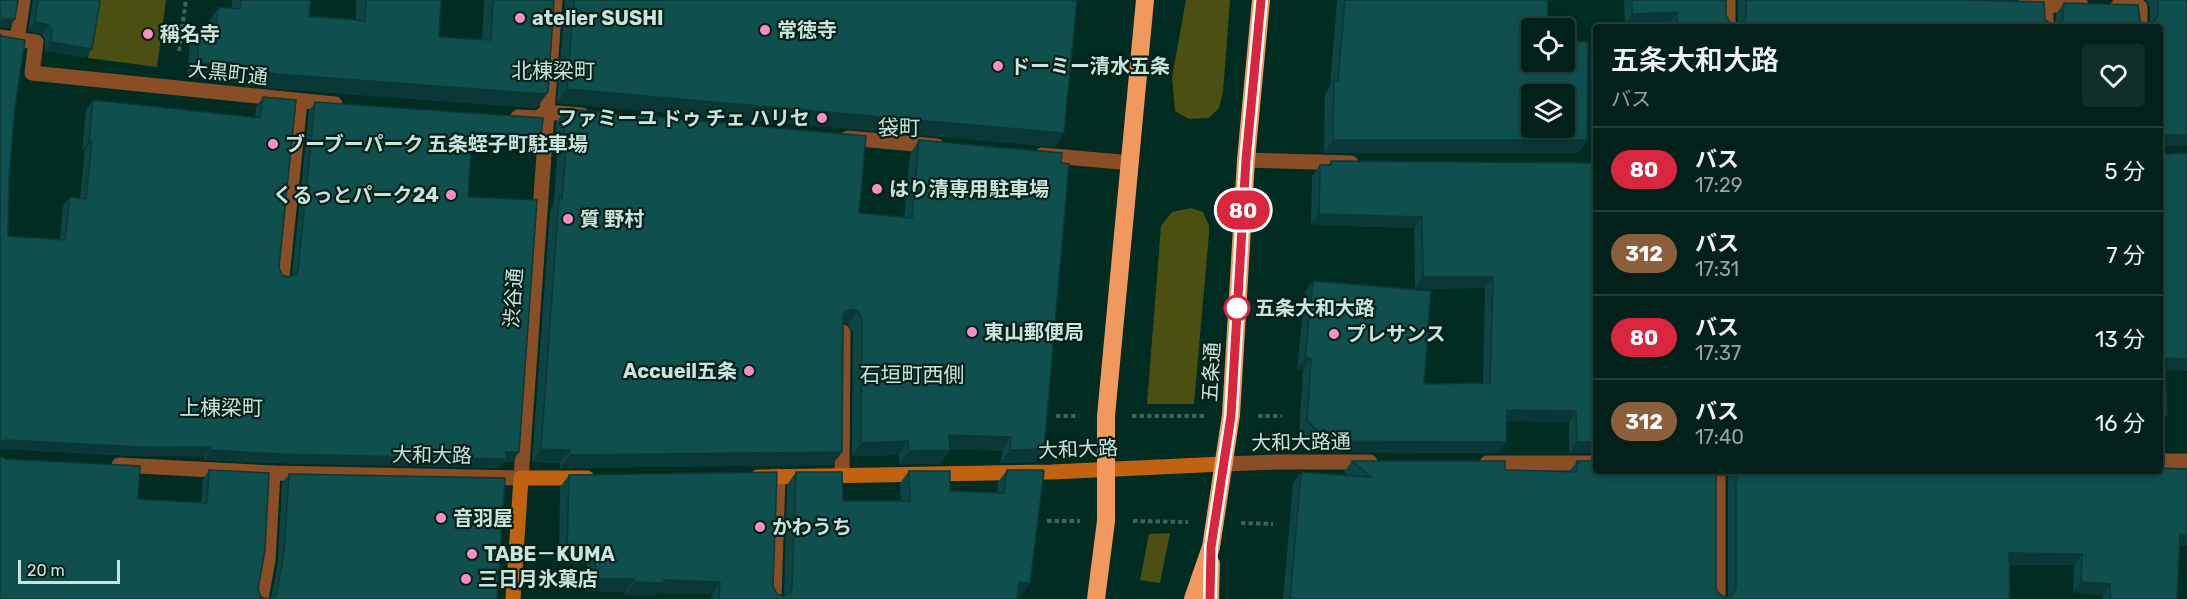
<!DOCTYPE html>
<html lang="ja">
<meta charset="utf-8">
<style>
:root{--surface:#01211a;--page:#0f2e27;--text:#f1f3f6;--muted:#96a3a2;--line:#233e39}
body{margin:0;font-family:Rubik,"Noto Sans JP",sans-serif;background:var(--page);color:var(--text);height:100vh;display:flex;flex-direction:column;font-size:22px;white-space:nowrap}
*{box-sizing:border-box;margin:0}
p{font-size:20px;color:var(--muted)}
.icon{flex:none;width:33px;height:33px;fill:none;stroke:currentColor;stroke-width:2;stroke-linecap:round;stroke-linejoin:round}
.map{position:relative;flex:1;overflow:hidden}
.side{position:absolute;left:1593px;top:24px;width:570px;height:450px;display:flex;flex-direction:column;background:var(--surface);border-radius:6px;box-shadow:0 3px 9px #0003,0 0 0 2px var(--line)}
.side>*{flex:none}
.badge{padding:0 12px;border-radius:20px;font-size:21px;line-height:39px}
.buttons{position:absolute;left:1521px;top:18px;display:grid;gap:12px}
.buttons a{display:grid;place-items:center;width:54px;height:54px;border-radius:6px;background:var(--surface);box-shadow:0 3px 9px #0003,0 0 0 2px var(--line);font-size:30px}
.scale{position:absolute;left:18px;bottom:15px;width:102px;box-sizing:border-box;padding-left:6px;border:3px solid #c9e4db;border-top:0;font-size:16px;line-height:21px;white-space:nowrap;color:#c9e4db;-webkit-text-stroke:4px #042019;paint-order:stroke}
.map>.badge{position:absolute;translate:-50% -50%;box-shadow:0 0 0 3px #fff}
.round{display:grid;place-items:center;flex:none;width:63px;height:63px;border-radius:6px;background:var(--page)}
.summary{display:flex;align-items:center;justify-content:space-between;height:102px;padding:0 18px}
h1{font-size:28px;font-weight:600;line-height:45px}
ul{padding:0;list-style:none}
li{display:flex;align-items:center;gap:18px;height:84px;padding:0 18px;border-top:2px solid var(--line)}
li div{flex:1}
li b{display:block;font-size:22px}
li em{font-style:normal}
li .badge{min-width:66px;font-weight:700;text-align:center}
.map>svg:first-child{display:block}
.green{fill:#4b4f12}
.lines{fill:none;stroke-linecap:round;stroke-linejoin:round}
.path{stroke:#3d635a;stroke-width:4;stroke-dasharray:4.5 3;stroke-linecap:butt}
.lane{stroke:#894e25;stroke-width:15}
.street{stroke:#894e25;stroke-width:15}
.secondary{stroke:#c16212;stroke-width:15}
.highway{stroke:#f0985e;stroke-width:18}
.wall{fill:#0d4544}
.shaded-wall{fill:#0a3837}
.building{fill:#0f504f;stroke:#0a3837;stroke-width:1.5;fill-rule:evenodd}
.line-casing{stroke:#fff;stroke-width:14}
.line{stroke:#d7263d;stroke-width:9}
.poi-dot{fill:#fd8ebf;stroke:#042019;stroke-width:2}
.stop-dot{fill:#fff;stroke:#d7263d;stroke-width:3}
.labels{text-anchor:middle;stroke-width:4.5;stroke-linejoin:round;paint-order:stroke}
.poi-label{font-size:20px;font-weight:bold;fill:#c9e4db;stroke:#042019;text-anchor:start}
.street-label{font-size:20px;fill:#c9e4db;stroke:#042019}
.stop-label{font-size:20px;font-weight:bold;fill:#c9e4db;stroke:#042019;text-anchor:start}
.neighbourhood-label{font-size:21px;fill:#c9e4db;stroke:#042019}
</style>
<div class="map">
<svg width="2187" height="599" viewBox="0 0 2187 599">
<rect width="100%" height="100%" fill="#012c22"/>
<!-- green -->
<g class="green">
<polygon points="96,0 166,0 157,67 88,58"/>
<polygon points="1186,0 1230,0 1223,92 1219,108 1209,118 1189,119 1175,111 1172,77"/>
<polygon points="1191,208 1203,212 1209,226 1209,234 1194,404 1147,404 1161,226 1172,212"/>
<polygon points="1170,533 1160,583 1140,580 1149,534"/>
</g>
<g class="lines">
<!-- path -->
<g class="path">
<polyline points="179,51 186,0"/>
<polyline points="1056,416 1079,416"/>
<polyline points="1132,416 1205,416"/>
<polyline points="1258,416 1282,416"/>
<polyline points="1047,521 1080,521"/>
<polyline points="1133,521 1188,522"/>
<polyline points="1241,523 1273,524"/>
</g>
<!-- lane -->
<g class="lane">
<polyline points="2025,4 2082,6"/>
<polyline points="2118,6 2140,7 2140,27"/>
<polyline points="1728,27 1728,0"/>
<polyline points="2046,27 2046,5"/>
<polyline points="17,40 23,0"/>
<polyline points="282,277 300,101"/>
</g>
<!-- street -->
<g class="street">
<polyline points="0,37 36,42 32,73 335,104"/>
<polyline points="518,117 538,118 546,112 582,115"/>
<polyline points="848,138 937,146"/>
<polyline points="1042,155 1131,163"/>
<polyline points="1246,160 1351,163"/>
<polyline points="2160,461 2187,461"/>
<polyline points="1487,463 1596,463"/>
<polyline points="1223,464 1278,462 1370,462"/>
<polyline points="119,465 273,473 521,478 555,0"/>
<polyline points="1718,471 1718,599"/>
<polyline points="842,475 843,332"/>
<polyline points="261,599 268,560 273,473"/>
<polyline points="774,599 778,476"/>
</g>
<!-- secondary -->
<g class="secondary">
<polyline points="758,477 1052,472 1223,464"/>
<polyline points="513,599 521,478 587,478"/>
</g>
<!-- highway -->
<g class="highway">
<polyline points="1096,599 1106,521 1106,416 1145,0"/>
<polyline points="1193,599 1211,547 1231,415 1246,160 1261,0"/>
<polyline points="1210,599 1211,564"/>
</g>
</g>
<!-- wall -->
<g class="wall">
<polygon points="33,0 98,0 85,58 45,51 45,39 42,35 28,31"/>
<polygon points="232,0 311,0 309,16 356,20 356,0 441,0 439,37 482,40 484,0 554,0 548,92 538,106 535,108 267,88 187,76 190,44 200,30 207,31 209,21 219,7 232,8"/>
<polygon points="565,0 1077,0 1055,147 557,103"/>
<polygon points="1337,0 1548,0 1532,28 1587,140 1578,153 1324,153 1325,94 1330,86"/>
<polygon points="1624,0 1726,0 1726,16 1731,24 1736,25 1738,25 1738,0 1968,0 2045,20 2053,25 2055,25 2056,14 2064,3 2140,21 2144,24 2150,24 2150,7 2146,0 2187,0 2187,146 2160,146 2160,27 1669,27 1669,24 1625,25"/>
<polygon points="0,34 15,107 9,181 8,236 60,239 63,206 70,197 80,198 85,150 82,150 86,110 93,100 255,118 256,107 263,97 279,267 282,275 288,277 292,276 309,111 315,102 535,146 471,142 468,197 519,452 512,462 504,462 499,468 273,463 204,460 204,456 135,456 0,449"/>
<polygon points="565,109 859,213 904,218 910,154 919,140 1035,462 1000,463 1002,451 949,449 950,450 940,464 899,464 899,455 852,456 853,332 848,324 842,322 842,452 832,465 560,468 560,463 532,462 550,211 553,206 554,199 558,147 554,147 556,123"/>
<polygon points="1331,161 1596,163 1596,453 1569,453 1569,422 1507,421 1506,442 1498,453 1322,452 1299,433 1303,370 1297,370 1305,292 1313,281 1424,384 1483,383 1485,288 1415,289 1414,228 1311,225 1312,176 1320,165 1329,165"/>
<polygon points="6,459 138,499 201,503 203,479 209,470 261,597"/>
<polygon points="1352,461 1505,470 1569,472 1577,461 1716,588 1718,593 1725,597 1728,597 1728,471 2160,471 2179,546 2177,599 2102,599 2103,595 2073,593 2074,565 2010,565 2010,599 1283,599 1293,483 1301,472 1348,476 1344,472"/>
<polygon points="1007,470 1030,583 1021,596 1018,595 1017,599 711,599 712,594 657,593 655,596 625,595 625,592 587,591 587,564 559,563 560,487 569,475 773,586 777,594 783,596 784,596 787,485 796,472 843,501 901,501 900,483 909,471 950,491 997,492 998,482"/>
<polygon points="289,474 497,599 271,598 278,562 282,483"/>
</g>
<!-- shaded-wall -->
<g class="shaded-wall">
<polygon points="1677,12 1669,24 1625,25 1632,14"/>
<polygon points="3,19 15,19 9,28 0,28 0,22"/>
<polygon points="35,22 49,25 42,35 28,31"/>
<polygon points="51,42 92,49 85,58 45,51"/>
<polygon points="197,62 548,92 538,106 535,108 267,88 187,76"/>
<polygon points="567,89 1064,133 1055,147 557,103"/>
<polygon points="472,132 541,137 535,146 465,142"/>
<polygon points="564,134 567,134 558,147 554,147"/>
<polygon points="2167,135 2187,135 2187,146 2160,146 2160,139"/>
<polygon points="1333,140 1587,140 1578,153 1324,153"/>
<polygon points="89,141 92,141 85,150 82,150"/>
<polygon points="1319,214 1422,217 1414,228 1311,225"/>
<polygon points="1423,277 1493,277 1485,288 1415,289"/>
<polygon points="852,309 858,311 848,324 842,322 835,327 844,313"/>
<polygon points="1305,358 1311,359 1303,370 1297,370"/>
<polygon points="2165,358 2187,359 2187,371 2160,370"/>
<polygon points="1507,410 1576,411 1569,422 1499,421"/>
<polygon points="2167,415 2160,425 2160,416"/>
<polygon points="949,435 1011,437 1002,451 940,448"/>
<polygon points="7,440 210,447 204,456 135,456 0,449 0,444 2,441"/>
<polygon points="908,441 899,455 852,456 861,443"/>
<polygon points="1330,441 1506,442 1498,453 1322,452"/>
<polygon points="1577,442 1596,442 1596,453 1569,453"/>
<polygon points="541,449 570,450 560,463 532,462"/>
<polygon points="1044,449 1035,462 1000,463 1010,450"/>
<polygon points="210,450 506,452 519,452 512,462 504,462 499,468 273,463 204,460"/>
<polygon points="950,450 940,464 899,464 909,451"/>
<polygon points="842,452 832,465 560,468 570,455"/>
<polygon points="2180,534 2187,535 2187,546 2172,546"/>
<polygon points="567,551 596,551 587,564 559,563"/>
<polygon points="2009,553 2082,554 2074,565 2002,565"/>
<polygon points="595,579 634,579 625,592 587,591"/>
<polygon points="664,580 720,582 712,594 657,593 655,596 625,595 634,582"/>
<polygon points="1019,582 1030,583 1021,596 1011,594"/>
<polygon points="2081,582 2110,584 2103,595 2073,593"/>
</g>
<!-- building -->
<g class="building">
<polygon points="0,0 18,0 15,19 3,19 0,22"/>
<polygon points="38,0 98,0 100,1 92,49 51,42 52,30 49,25 35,22"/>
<polygon points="241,0 311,0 309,16 365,21 366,0 441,0 439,37 491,40 493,0 554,0 548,92 545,94 277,74 197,62 200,30 214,32 219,7 240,9"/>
<polygon points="574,0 1077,0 1064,133 567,89"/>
<path d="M 1345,0 L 1548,0 L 1547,28 L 1532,28 L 1532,62 L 1564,62 L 1564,41 L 1588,42 L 1587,140 L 1333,140 L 1334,81 L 1338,81 ZM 1532,94 L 1564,94 L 1564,128 L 1532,128 Z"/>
<polygon points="1632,0 1726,0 1726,16 1731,24 1736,25 1744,21 1746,16 1746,0 1968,0 2044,2 2045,20 2053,25 2058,24 2063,20 2064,3 2138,5 2140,21 2144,24 2152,24 2158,16 2158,0 2187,0 2187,135 2167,135 2160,139 2160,27 1677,27 1677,12 1632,14"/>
<polygon points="0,34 1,36 25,40 15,107 9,181 8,236 65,240 70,197 86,199 92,141 89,141 93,100 260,118 263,97 296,100 279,267 282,275 288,277 296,274 298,269 315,102 543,118 541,137 472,132 468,197 537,200 519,452 506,452 506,459 280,454 210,450 210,447 141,447 7,440 2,441 0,444"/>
<polygon points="565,109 866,136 859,213 912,218 919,140 1062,153 1061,163 1069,164 1044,449 1010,450 1011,437 949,435 950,450 909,451 908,441 861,443 862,319 858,311 852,309 844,313 843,319 842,452 570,455 570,450 541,449 559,198 562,198 563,186 567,134 564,134"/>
<polygon points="2160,150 2167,154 2187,153 2187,359 2165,358 2167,415 2160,416"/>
<polygon points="1331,161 1596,163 1596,442 1577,442 1576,411 1507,410 1506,442 1330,441 1307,421 1311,359 1305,358 1313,281 1431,291 1424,384 1490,383 1493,277 1423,277 1422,217 1319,214 1320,165 1331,165"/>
<polygon points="0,456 6,459 140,466 138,499 207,503 209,470 269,473 265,550 258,589 261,597 266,599 0,599"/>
<polygon points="1352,461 1505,461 1505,470 1577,472 1577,461 1596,461 1596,471 1716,471 1716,588 1718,593 1725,597 1731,596 1736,588 1736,471 2160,471 2160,468 2187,469 2187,535 2180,534 2177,599 2110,599 2110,584 2081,582 2082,554 2009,553 2010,599 1290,599 1301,472 1371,477"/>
<polygon points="1007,470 1042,470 1041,471 1044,471 1030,583 1019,582 1017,599 719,599 720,582 664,580 663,583 634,582 634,579 595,579 596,551 567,551 569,475 777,472 773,586 777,594 783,596 791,592 792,587 796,472 842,472 843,501 910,501 909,471 950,471 950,491 1004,493"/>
<polygon points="289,474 505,478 497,599 267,599 275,596 277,592 284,552"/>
</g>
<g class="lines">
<!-- line casing -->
<g class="line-casing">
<polyline id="line" points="1210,599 1211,547 1231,416 1246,160 1261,0"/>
</g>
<!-- line -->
<use href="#line" class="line"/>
</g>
<!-- markers -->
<g class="poi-dot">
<circle cx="520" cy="18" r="6"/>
<circle cx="765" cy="30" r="6"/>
<circle cx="148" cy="34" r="6"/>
<circle cx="998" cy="66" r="6"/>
<circle cx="822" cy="118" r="6"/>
<circle cx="273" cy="144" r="6"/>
<circle cx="877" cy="189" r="6"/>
<circle cx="451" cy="195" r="6"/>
<circle cx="568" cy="219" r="6"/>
<circle cx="972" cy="332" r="6"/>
<circle cx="1334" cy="334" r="6"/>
<circle cx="749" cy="371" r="6"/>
<circle cx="441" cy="518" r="6"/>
<circle cx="760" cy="527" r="6"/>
<circle cx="472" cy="554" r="6"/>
<circle cx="466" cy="579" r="6"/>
</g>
<circle class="stop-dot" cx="1237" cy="308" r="12"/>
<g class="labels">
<!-- poi labels -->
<g class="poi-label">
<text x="532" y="25">atelier SUSHI</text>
<text x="777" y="37">常徳寺</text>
<text x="160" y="41">稱名寺</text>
<text x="1010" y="73">ドーミー清水五条</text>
<text x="810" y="125" text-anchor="end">ファミーユ ドゥ チェ ハリセ</text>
<text x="285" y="151">ブーブーパーク 五条蛭子町駐車場</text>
<text x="889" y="196">はり清専用駐車場</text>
<text x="439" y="202" text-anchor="end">くるっとパーク24</text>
<text x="580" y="226">質 野村</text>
<text x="984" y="339">東山郵便局</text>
<text x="1346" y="341">プレサンス</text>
<text x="737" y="378" text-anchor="end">Accueil五条</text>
<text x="453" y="525">音羽屋</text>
<text x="772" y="534">かわうち</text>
<text x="484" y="561">TABE－KUMA</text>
<text x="478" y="586">三日月氷菓店</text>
</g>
<!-- street labels -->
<g class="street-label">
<text transform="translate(228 73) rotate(6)" y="7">大黒町通</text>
<text transform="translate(513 298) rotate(-86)" y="7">渋谷通</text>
<text transform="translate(1211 372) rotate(-87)" y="7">五条通</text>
<text transform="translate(1301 442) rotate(-1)" y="7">大和大路通</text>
<text transform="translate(1078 449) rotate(-2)" y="7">大和大路</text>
<text transform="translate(432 455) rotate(1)" y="7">大和大路</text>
</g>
<!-- stop labels -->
<g class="stop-label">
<text x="1255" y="315">五条大和大路</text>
</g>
<!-- neighbourhood labels -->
<g class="neighbourhood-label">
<text x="553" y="78">北棟梁町</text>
<text x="899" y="135">袋町</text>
<text x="912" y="382">石垣町西側</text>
<text x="221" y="415">上棟梁町</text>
</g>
</g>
</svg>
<div class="buttons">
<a><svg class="icon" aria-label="locate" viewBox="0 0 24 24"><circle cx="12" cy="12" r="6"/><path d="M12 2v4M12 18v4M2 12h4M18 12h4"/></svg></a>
<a><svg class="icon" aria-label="layers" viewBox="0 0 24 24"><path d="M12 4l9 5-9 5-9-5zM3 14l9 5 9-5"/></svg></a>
</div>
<div class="scale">20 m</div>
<b class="badge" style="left:1243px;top:210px;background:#d7263d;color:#fff">80</b>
<section class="side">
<div class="summary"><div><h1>五条大和大路</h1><p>バス</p></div><a class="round"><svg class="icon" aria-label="heart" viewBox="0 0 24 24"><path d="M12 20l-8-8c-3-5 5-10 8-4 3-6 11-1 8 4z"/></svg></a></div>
<ul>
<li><span class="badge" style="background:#d7263d;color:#fff">80</span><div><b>バス</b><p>17:29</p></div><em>5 分</em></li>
<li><span class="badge" style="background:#8b5e3c;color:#fff">312</span><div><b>バス</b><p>17:31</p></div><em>7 分</em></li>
<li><span class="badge" style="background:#d7263d;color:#fff">80</span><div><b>バス</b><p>17:37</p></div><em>13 分</em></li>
<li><span class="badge" style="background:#8b5e3c;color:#fff">312</span><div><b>バス</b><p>17:40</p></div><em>16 分</em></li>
</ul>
</section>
</div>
